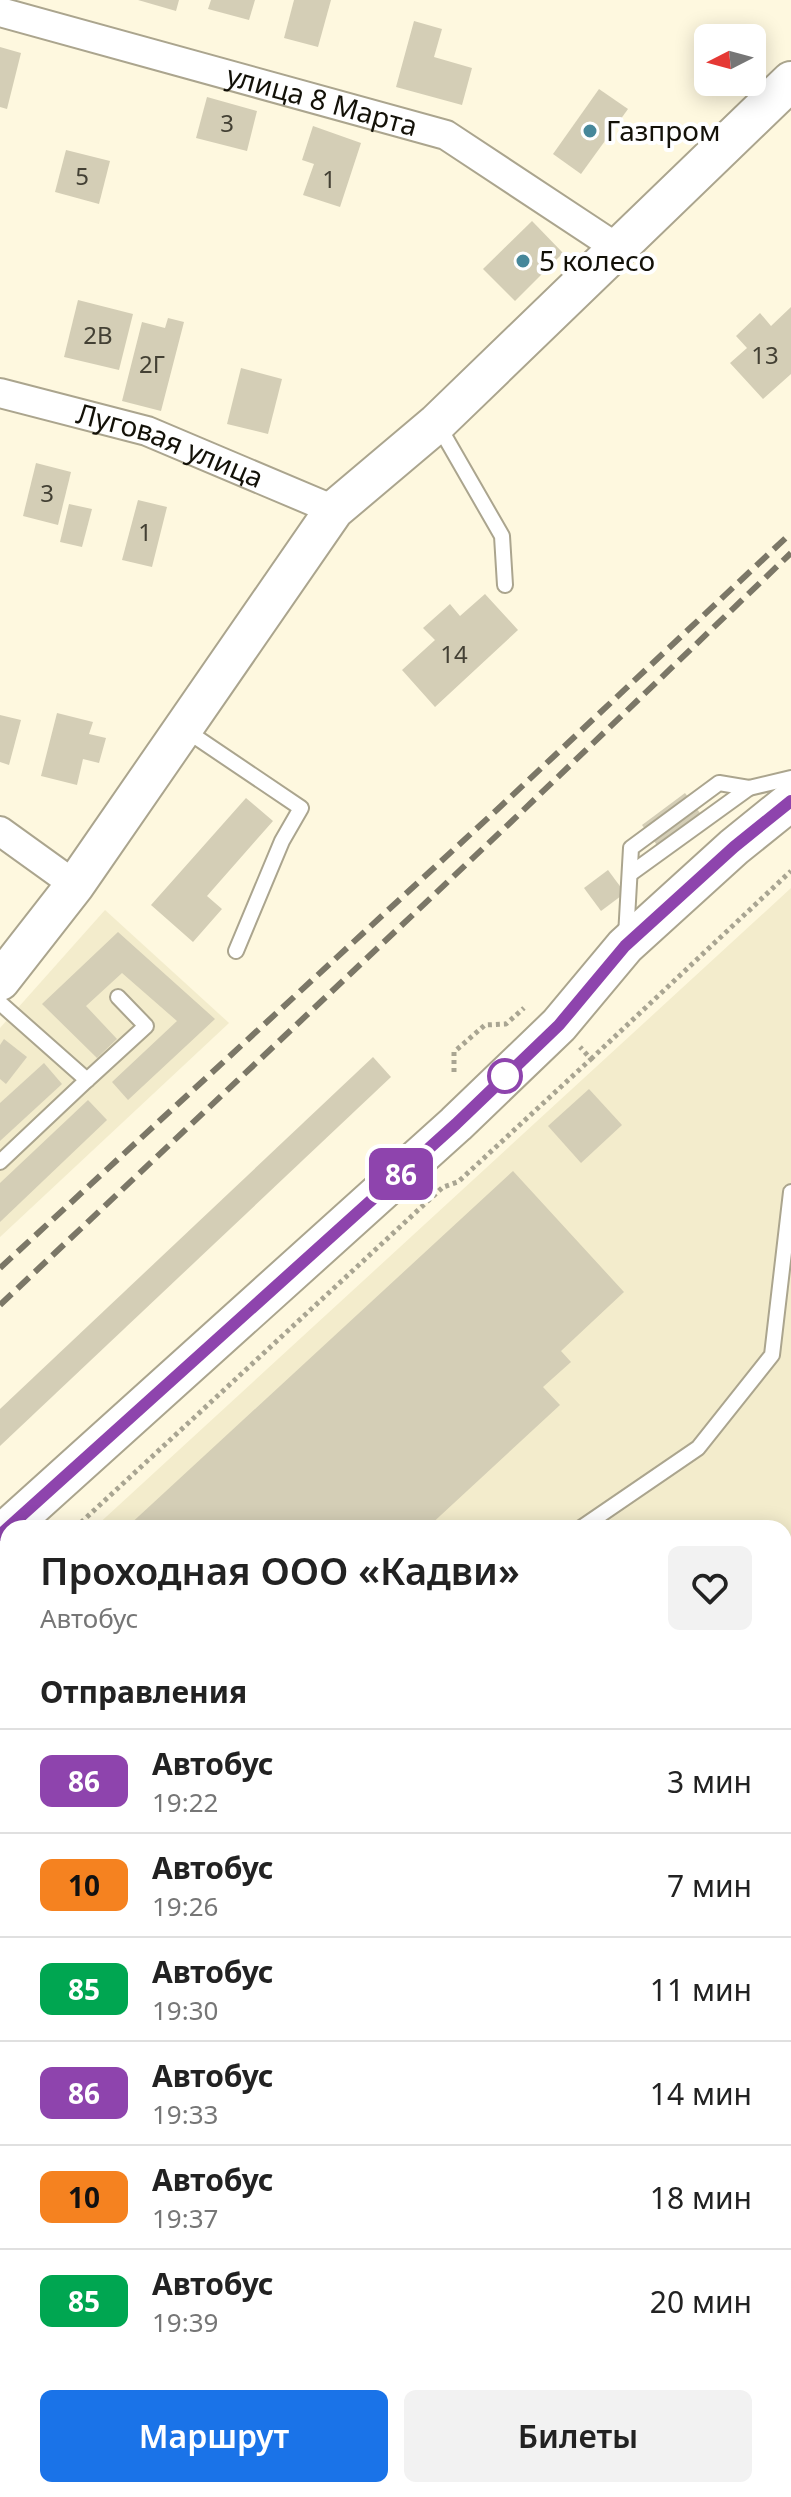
<!DOCTYPE html>
<html lang="ru">
<meta charset="utf-8">
<style>
:root{--surface:#fff;--page:#f2f2f2;--text:#222;--muted:#767676;--line:#e0e0e0;--accent:#1a73e8}
body{margin:0;font-family:"Noto Sans",sans-serif;background:var(--page);color:var(--text);height:100vh;display:flex;flex-direction:column;font-size:30px;white-space:nowrap}
*{box-sizing:border-box;margin:0}
p{font-size:26px;color:var(--muted)}
.icon{flex:none;width:44px;height:44px;fill:none;stroke:currentColor;stroke-width:2;stroke-linecap:round;stroke-linejoin:round}
.map{position:relative;flex:1;overflow:hidden}
.sheet{position:absolute;left:0px;top:1520px;width:792px;height:978px;display:flex;flex-direction:column;background:var(--surface);border-radius:24px 24px 0 0;box-shadow:0 4px 20px #0003}
.sheet>*{flex:none}
.badge{padding:0 16px;border-radius:12px;font-size:28px;line-height:52px}
.needle{width:52px;rotate:264deg}
.buttons{position:absolute;left:694px;top:24px;display:grid;gap:16px}
.buttons a{display:grid;place-items:center;width:72px;height:72px;border-radius:12px;background:var(--surface);box-shadow:0 4px 20px #0003;font-size:40px}
.map>.badge{position:absolute;translate:-50% -50%;box-shadow:0 0 0 4px #fff}
h2{padding:0 40px;font-size:30px;line-height:72px}
.round{display:grid;place-items:center;flex:none;width:84px;height:84px;border-radius:12px;background:var(--page)}
.head{display:flex;align-items:center;justify-content:space-between;height:136px;padding:0 40px}
h1{font-size:38px;font-weight:600;line-height:60px}
.primary-button{display:flex;gap:16px;margin-top:auto;padding:16px 40px}
.primary-button a{flex:1;height:92px;border-radius:12px;background:var(--accent);color:#fff;font-size:32px;font-weight:600;line-height:92px;text-align:center}
.primary-button a+a{background:var(--page);color:var(--text)}
ul{padding:0;list-style:none}
li{display:flex;align-items:center;gap:24px;height:104px;padding:0 40px;border-top:2px solid var(--line)}
li div{flex:1}
li b{display:block;font-size:30px}
li em{font-style:normal}
li .badge{min-width:88px;font-weight:700;text-align:center}
.map>svg:first-child{display:block}
.built{fill:#f3eccc}
.building{fill:#d4ceb6}
.lines{fill:none;stroke-linecap:round;stroke-linejoin:round}
.service-casing{stroke:#aba58e;stroke-width:18}
.minor-casing{stroke:#aba58e;stroke-width:32}
.secondary-casing{stroke:#aba58e;stroke-width:42}
.path{stroke:#a9a592;stroke-width:5;stroke-dasharray:4 4;stroke-linecap:butt}
.service{stroke:#fff;stroke-width:14}
.minor{stroke:#fff;stroke-width:28}
.secondary{stroke:#fff;stroke-width:38}
.rail{stroke:#7b7767;stroke-width:6;stroke-dasharray:16 8;stroke-linecap:butt}
.line-casing{stroke:#fff;stroke-width:18}
.line{stroke:#8e44ad;stroke-width:12}
.poi-dot{fill:#46879a;stroke:#fff;stroke-width:3}
.stop-dot{fill:#fff;stroke:#8e44ad;stroke-width:4}
.labels{text-anchor:middle;stroke-width:8;stroke-linejoin:round;paint-order:stroke}
.number-label{font-size:24px;fill:#434034}
.street-label{font-size:28px;fill:#131108;stroke:#fff}
.poi-label{font-size:28px;fill:#131108;stroke:#fff;text-anchor:start}
</style>
<div class="map">
<svg width="791" height="2497" viewBox="0 0 791 2497">
<rect width="100%" height="100%" fill="#fef8df"/>
<!-- built -->
<g class="built">
<polygon points="791,888 791,2497 0,2497 0,1614 8,1607 8,2490 784,2490 784,1528 94,1528"/>
<polygon points="105,910 229,1023 0,1237 0,1028"/>
</g>
<!-- building -->
<g class="building">
<polygon points="138,0 179,0 176,11"/>
<polygon points="211,0 255,0 249,20 208,9"/>
<polygon points="294,0 331,0 318,47 284,38"/>
<polygon points="414,21 442,29 434,57 472,68 462,105 396,87"/>
<polygon points="0,47 21,53 7,109 0,107"/>
<polygon points="599,89 628,109 581,174 553,154"/>
<polygon points="207,97 257,111 247,151 196,138"/>
<polygon points="313,126 361,143 340,207 303,195 314,164 302,160"/>
<polygon points="66,150 110,161 99,204 55,192"/>
<polygon points="532,221 563,253 515,301 483,269"/>
<polygon points="78,300 133,314 119,370 64,357"/>
<polygon points="791,307 791,374 763,399 730,363 747,348 736,336 760,313 771,326"/>
<polygon points="168,318 184,322 161,411 122,401 142,322 165,328"/>
<polygon points="241,368 282,379 268,434 227,424"/>
<polygon points="36,463 71,472 58,525 23,516"/>
<polygon points="138,500 167,507 152,567 122,560"/>
<polygon points="69,504 92,509 82,547 60,542"/>
<polygon points="485,594 518,630 435,707 402,670 435,640 423,628 450,604 460,616"/>
<polygon points="57,713 93,722 89,734 106,738 99,763 83,759 77,785 41,776"/>
<polygon points="0,715 21,720 9,765 0,762"/>
<polygon points="685,793 709,825 666,857 642,825"/>
<polygon points="246,798 273,821 207,896 222,909 193,942 151,905"/>
<polygon points="608,870 625,893 601,911 584,888"/>
<polygon points="118,932 215,1019 128,1100 112,1082 177,1021 122,973 86,1006 117,1039 97,1058 42,1004"/>
<polygon points="4,1039 27,1057 6,1084 0,1079 0,1045"/>
<polygon points="373,1057 391,1077 0,1446 0,1409"/>
<polygon points="44,1063 62,1084 0,1141 0,1103"/>
<polygon points="589,1089 622,1125 581,1163 548,1126"/>
<polygon points="88,1100 107,1120 0,1222 0,1183"/>
<polygon points="513,1171 624,1292 561,1351 571,1362 543,1387 560,1405 427,1528 126,1528"/>
<polygon points="8,1637 8,1915 0,1922 0,1644"/>
<polygon points="0,2284 8,2293 8,2351 0,2358"/>
<polygon points="334,2490 763,2490 764,2497 335,2497"/>
</g>
<g class="lines">
<!-- service casing -->
<g class="service-casing">
<g id="service">
<polyline points="437,423 502,536 505,585"/>
<polyline points="184,729 301,808 282,841 236,951"/>
<polyline points="630,874 749,788"/>
<polyline points="626,936 631,848 719,783 749,788 791,778"/>
<polyline points="0,1003 87,1080 0,1162"/>
<polyline points="87,1080 146,1026 118,997"/>
<polyline points="581,1528 698,1448 772,1355 791,1192"/>
<polyline points="784,1963 791,1962"/>
<polyline points="0,2025 8,2018"/>
<polyline points="0,2449 8,2457"/>
<polyline points="39,2490 46,2497"/>
<polyline points="149,2490 150,2497"/>
<polyline points="218,2490 219,2497"/>
</g>
</g>
<!-- minor casing -->
<g class="minor-casing">
<g id="minor">
<path id="s1" d="M 0,12 L 446,135 L 617,248"/>
<path id="s2" d="M 0,393 L 147,431 L 334,510"/>
<polyline points="0,831 75,885"/>
</g>
</g>
<!-- secondary casing -->
<g class="secondary-casing">
<g id="secondary">
<polyline points="0,981 75,885 334,510 437,423 791,81"/>
<polyline points="0,1535 456,1124 559,1025 625,946 734,847 791,801"/>
</g>
</g>
<!-- path -->
<g class="path">
<polyline points="591,1059 791,871"/>
<polyline points="454,1072 454,1052 485,1025 506,1024 524,1008"/>
<polyline points="75,1528 443,1187 458,1182 591,1059 580,1047"/>
<polyline points="0,1597 8,1590"/>
</g>
<!-- service -->
<use href="#service" class="service"/>
<!-- minor -->
<use href="#minor" class="minor"/>
<!-- secondary -->
<use href="#secondary" class="secondary"/>
<!-- rail -->
<g class="rail">
<polyline points="0,1268 501,806 791,533"/>
<polyline points="0,1305 512,821 791,553"/>
</g>
</g>
<g class="lines">
<!-- line casing -->
<g class="line-casing">
<polyline id="line" points="0,1535 456,1124 559,1025 625,946 734,847 791,801"/>
</g>
<!-- line -->
<use href="#line" class="line"/>
</g>
<!-- markers -->
<g class="poi-dot">
<circle cx="590" cy="131" r="8"/>
<circle cx="523" cy="261" r="8"/>
</g>
<circle class="stop-dot" cx="505" cy="1076" r="16"/>
<g class="labels">
<!-- number labels -->
<g class="number-label">
<text x="227" y="132">3</text>
<text x="82" y="185">5</text>
<text x="329" y="188">1</text>
<text x="98" y="344">2В</text>
<text x="765" y="364">13</text>
<text x="152" y="373">2Г</text>
<text x="47" y="502">3</text>
<text x="145" y="541">1</text>
<text x="454" y="663">14</text>
</g>
<!-- street labels -->
<g class="street-label">
<text dy="10" stroke="none"><textPath href="#s1" startOffset="334">улица 8 Марта</textPath></text>
<text dy="10" stroke="none"><textPath href="#s2" startOffset="178">Луговая улица</textPath></text>
</g>
<!-- poi labels -->
<g class="poi-label">
<text x="606" y="141">Газпром</text>
<text x="539" y="271">5 колесо</text>
</g>
</g>
</svg>
<div class="buttons">
<a><svg class="needle" viewBox="-14 -14 28 28"><path d="M0-13l5 13h-10z" fill="#e53935"/><path d="M0 13l5-13h-10z" fill="#767676"/></svg></a>
</div>
<b class="badge" style="left:401px;top:1174px;background:#8e44ad;color:#fff">86</b>
<section class="sheet">
<div class="head"><div><h1>Проходная ООО «Кадви»</h1><p>Автобус</p></div><a class="round"><svg class="icon" aria-label="heart" viewBox="0 0 24 24"><path d="M12 20l-8-8c-3-5 5-10 8-4 3-6 11-1 8 4z"/></svg></a></div>
<h2>Отправления</h2>
<ul>
<li><span class="badge" style="background:#8e44ad;color:#fff">86</span><div><b>Автобус</b><p>19:22</p></div><em>3 мин</em></li>
<li><span class="badge" style="background:#f58220;color:#111">10</span><div><b>Автобус</b><p>19:26</p></div><em>7 мин</em></li>
<li><span class="badge" style="background:#00a651;color:#fff">85</span><div><b>Автобус</b><p>19:30</p></div><em>11 мин</em></li>
<li><span class="badge" style="background:#8e44ad;color:#fff">86</span><div><b>Автобус</b><p>19:33</p></div><em>14 мин</em></li>
<li><span class="badge" style="background:#f58220;color:#111">10</span><div><b>Автобус</b><p>19:37</p></div><em>18 мин</em></li>
<li><span class="badge" style="background:#00a651;color:#fff">85</span><div><b>Автобус</b><p>19:39</p></div><em>20 мин</em></li>
</ul>
<div class="primary-button"><a>Маршрут</a><a>Билеты</a></div>
</section>
</div>
